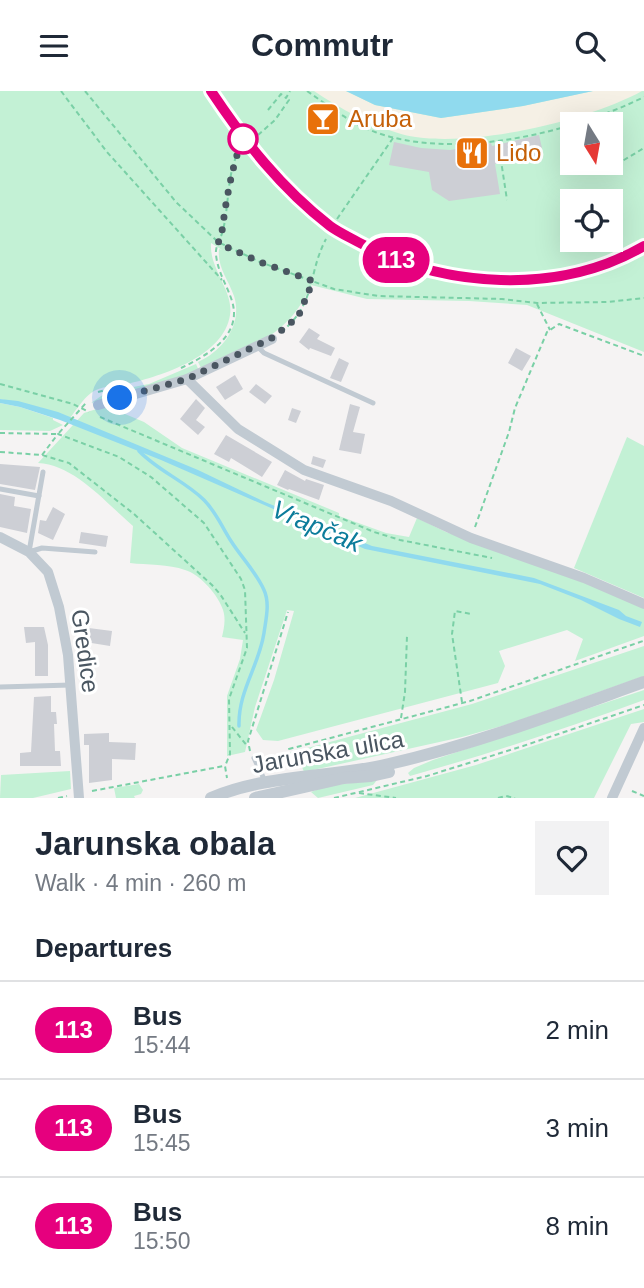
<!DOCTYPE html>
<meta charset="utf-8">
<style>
:root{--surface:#fff;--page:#f2f2f3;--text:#1f2937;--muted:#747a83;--line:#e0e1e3}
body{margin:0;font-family:Helvetica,sans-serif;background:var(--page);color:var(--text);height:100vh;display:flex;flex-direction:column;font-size:26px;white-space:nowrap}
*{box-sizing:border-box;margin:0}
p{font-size:23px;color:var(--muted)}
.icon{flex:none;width:38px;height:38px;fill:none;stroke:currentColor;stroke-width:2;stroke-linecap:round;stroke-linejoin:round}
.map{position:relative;height:707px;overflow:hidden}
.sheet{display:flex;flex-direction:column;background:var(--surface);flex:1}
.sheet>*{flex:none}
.badge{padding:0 14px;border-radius:23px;font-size:24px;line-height:46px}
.needle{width:46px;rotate:169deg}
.controls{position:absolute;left:560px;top:21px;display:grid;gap:14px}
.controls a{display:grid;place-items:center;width:63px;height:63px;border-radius:0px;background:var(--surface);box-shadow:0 7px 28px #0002;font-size:35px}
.you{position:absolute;width:35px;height:35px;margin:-18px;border:5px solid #fff;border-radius:50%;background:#1a73e8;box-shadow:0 0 0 10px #1a73e833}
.map>.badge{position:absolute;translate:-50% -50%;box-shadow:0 0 0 4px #fff}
h2{padding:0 35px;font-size:26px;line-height:63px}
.round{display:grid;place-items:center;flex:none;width:74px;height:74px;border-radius:0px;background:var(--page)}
.head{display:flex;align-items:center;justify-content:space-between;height:119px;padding:0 35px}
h1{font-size:33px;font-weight:600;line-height:52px}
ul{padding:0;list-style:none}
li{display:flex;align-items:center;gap:21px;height:98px;padding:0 35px;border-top:2px solid var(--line)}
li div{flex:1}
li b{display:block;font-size:26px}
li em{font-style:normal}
li .badge{min-width:77px;font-weight:700;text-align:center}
header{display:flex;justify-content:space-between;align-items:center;height:91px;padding:0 35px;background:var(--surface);font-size:32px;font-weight:600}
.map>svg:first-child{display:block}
.green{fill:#c3f1d5;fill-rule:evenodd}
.sand{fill:#f5f0e5}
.water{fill:#90daee}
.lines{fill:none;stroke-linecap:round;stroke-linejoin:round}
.stream{stroke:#90daee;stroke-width:3.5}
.building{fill:#cdcfd5}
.path{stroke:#7ad0a6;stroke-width:2;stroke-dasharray:5 3.5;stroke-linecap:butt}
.service{stroke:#c1cad2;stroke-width:5}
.minor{stroke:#c1cad2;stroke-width:10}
.tertiary{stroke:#c1cad2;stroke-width:12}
.line-casing{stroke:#fff;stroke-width:16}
.line{stroke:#e6007e;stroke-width:10}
.walk{stroke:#4a5661;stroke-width:7;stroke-dasharray:0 12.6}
.stop-dot{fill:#fff;stroke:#e6007e;stroke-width:3.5}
.labels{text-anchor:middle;stroke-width:6;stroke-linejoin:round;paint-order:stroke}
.food-label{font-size:24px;fill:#c56008;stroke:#fff;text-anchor:start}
.street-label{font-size:24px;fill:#4a5661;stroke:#fff}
.water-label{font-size:26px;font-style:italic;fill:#0c7c9b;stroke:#fff}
</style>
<header><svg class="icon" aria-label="menu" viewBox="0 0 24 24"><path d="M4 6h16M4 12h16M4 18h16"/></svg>Commutr<svg class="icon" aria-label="search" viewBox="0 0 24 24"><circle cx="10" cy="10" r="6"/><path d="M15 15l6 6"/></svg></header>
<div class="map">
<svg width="644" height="707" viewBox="0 0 644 707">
<rect width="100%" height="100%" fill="#f5f3f3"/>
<!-- green -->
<g class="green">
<path d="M 0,0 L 644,0 L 644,261 L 527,214 L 469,210 L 367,208 L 311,194 C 289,246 249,256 202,279 L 198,271 C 223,260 243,233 234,205 C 228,188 217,176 219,158 L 222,159 L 211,152 C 209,178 234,200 230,224 C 224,265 162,285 127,293 C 117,295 99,295 91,302 C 83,308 76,319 70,327 L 42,317 L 0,308 ZM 572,33 L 611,33 L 611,72 L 572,72 ZM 572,110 L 611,110 L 611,149 L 572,149 Z"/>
<polygon points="196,273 199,280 91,312 107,301 149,293"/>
<polygon points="0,312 20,316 53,327 53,329 63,334 50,340 0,339"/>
<path d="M 106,315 L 144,331 L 182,357 L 339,422 L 339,425 L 386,442 L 409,446 L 417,427 L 446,441 L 523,467 L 644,514 L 644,545 L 575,570 L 583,548 L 567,539 L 499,560 L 505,575 L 498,592 L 278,650 L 263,649 L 256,639 L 274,589 L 294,520 L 287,519 L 255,616 L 245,661 L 227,665 L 227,605 L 240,568 L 243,549 L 222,546 C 224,537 226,528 223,519 C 219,505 200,483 185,479 C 169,473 147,474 130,472 L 133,435 C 106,412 75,374 38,372 L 84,322 Z"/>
<polygon points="627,346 644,355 644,507 574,477"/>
<polygon points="644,555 644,585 509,633 462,646 304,681 296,660 472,613"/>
<path d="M 644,599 L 644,609 C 567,637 489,663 410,685 L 408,682 L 414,677 L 433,669 Z"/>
<polygon points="644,618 644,631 631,633 594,707 355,707 476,674"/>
<polygon points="70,680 71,698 33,707 0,707 1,684"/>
<polygon points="377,689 373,694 318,707 311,701 326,695"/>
<polygon points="139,693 143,699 141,703 134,705 135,707 116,707 114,697"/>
</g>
<!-- sand -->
<path class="sand" d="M 314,0 L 346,0 L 375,14 L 441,27 L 523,15 L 593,0 L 642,0 C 588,30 462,60 401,43 C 370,34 341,18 314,0 Z"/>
<!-- water -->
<g class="water">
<polygon points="346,0 593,0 523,15 441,27 375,14"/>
<polygon points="0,308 18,310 58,321 198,379 265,411 372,455 534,487 619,519 626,525 642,531 640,536 619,528 581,509 540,493 365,458 161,369 60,329 20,316 0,312"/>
</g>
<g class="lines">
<!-- stream -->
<path class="stream" d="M 139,360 C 158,380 185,390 204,409 C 216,421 222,436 231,450 C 241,466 256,481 264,499 C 270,512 266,528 264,542 C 259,575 238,600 239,635"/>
</g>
<!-- building -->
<g class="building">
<polygon points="317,14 330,22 323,32 310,24"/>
<polygon points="539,44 542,57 537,58 539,66 495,73 500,103 449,110 432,99 429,81 389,74 394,51 421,57 450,59 491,52 492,55"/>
<polygon points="309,237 320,244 317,248 335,257 331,265 310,257 309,259 299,251"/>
<polygon points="516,257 531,265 522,280 508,272"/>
<polygon points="339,267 349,272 341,291 330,287"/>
<polygon points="235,284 243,298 225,309 216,296"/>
<polygon points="256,293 272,305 265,313 249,301"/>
<polygon points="196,308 205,317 196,329 205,336 198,344 180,328"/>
<polygon points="350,313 360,316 353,341 365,343 361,363 339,359"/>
<polygon points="292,317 301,320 296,332 288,329"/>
<polygon points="226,344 272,371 262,386 231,367 229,371 214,363"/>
<polygon points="313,365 326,369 323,377 311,373"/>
<polygon points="0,373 40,376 35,399 0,393"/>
<polygon points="285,379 305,390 306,388 324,394 319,409 289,398 288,399 277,394"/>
<polygon points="0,403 15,406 14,415 31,418 27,442 0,436"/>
<polygon points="53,416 65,423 53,449 38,442 40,429 46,430"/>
<polygon points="81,441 108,445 106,456 79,452"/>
<polygon points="24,536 44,536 48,554 48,585 35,585 35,551 26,552"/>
<polygon points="81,536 112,540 110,555 79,550"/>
<polygon points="51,605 51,621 56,621 57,633 54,633 55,660 60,660 61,675 20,675 20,662 31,661 34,606"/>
<polygon points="109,642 109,651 136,652 135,669 112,668 112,689 89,692 89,654 84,654 84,643"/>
</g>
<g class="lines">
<!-- path -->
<g class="path">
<polyline points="61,0 107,61 222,189"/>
<polyline points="85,0 176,111 218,151 260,171 334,198 378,205 502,208 537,212 608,211 644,207"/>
<path d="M 307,0 C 329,15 350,32 375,41 C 454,70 571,42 644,6"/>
<polyline points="268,19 281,3 286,7 290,0"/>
<polyline points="258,44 275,29 289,9 286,7"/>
<polyline points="498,50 507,109"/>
<polyline points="231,51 238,59"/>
<polyline points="609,78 644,57"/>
<polyline points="337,128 393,47"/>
<polyline points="537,213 550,239"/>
<path d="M 281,241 C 317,212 307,184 326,148"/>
<path d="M 181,277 C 206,265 243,245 232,210 C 227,194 218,182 216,164 C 215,154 221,148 223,139 C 229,116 227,80 239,60"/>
<polyline points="0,293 73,313 89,321"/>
<polyline points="98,301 109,298"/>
<polyline points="100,326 374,441 400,449 492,467"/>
<polyline points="0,342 58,343 86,312"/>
<polyline points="0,361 42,364 69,372 134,423 212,494 220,503 245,542"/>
<polyline points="42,364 58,343 119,366 151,386 204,432 241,488 245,499 247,557 229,608 230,663 225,675 227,687"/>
<polyline points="475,436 509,341 515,317 547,241 559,233 644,265"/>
<polyline points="462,611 452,543 455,520 471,523"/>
<polyline points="401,627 405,601 407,545"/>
<polyline points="232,636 248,656"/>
<polyline points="250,660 248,650 288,521"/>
<polyline points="296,674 289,658 470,610 643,550"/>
<polyline points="92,700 224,675"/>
<polyline points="632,700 644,705"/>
<polyline points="359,702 396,707"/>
<polyline points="58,707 67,705"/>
<polyline points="334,707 427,685 523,655 644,614"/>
<polyline points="498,707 506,705 515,707"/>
</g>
<!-- service -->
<g class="service">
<polyline points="257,255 264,262 373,312"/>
<polyline points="43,381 29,461 42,457 95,461"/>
<polyline points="0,398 39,405"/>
<polyline points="0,596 71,594"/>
<polyline points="254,667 265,690"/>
</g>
<!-- minor -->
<g class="minor">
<path d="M 211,0 C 245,51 281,98 330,135 C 338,141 349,146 358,151 C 443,197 558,205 644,155"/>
<polyline points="187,288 238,338 304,379 391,410 471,447 584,487 644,513"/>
<polyline points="98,314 187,288 272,248"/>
<polyline points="0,446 29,461 48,481 59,516 68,564 79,707"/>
<polyline points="612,707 644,637"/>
</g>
<!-- tertiary -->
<g class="tertiary">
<path d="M 211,707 C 267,683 331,687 389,673 C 476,653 560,621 644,591"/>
<polyline points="255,707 344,687 371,685 389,681"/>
</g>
</g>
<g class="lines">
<!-- line casing -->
<g class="line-casing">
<path id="line" d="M 211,0 C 245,51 281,97 330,135 C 338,141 349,146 358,151 C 443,197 558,205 644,155"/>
</g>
<!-- line -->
<use href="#line" class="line"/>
<!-- walk -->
<path class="walk" d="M 120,307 L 187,288 L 272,247 L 298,226 L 313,190 L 260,171 L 218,152 C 224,139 223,127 226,113 C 230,91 234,69 243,48"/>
</g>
<!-- icons -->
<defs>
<g id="bar-square" transform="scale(1.75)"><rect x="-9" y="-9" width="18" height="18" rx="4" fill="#e8710a" stroke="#fff"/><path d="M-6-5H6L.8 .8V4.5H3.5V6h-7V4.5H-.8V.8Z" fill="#fff"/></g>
<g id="restaurant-square" transform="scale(1.75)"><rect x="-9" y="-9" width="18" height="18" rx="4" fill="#e8710a" stroke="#fff"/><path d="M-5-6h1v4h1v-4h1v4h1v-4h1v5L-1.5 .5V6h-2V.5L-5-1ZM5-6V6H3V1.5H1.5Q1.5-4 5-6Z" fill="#fff"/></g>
</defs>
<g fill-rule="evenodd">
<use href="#bar-square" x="323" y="28"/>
<use href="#restaurant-square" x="472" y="62"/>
</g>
<!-- markers -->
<circle class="stop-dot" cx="243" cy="48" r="14"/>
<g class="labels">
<!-- food labels -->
<g class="food-label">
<text x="348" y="36">Aruba</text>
<text x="496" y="70">Lido</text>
</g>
<!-- street labels -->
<g class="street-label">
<text transform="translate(85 560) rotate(82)" y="8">Gredice</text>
<text transform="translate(328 661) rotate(-10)" y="8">Jarunska ulica</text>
</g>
<!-- water labels -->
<g class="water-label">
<text transform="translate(317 435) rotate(23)" y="9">Vrapčak</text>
</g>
</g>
</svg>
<div class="controls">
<a><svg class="needle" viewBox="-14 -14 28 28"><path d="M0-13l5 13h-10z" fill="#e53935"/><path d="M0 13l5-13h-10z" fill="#747a83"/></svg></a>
<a><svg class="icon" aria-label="locate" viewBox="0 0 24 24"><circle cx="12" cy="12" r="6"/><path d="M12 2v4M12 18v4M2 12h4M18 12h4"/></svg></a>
</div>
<div class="you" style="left:120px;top:307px"></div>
<b class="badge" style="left:396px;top:169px;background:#e6007e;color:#fff">113</b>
</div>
<section class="sheet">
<div class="head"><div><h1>Jarunska obala</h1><p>Walk · 4 min · 260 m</p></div><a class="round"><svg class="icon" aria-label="heart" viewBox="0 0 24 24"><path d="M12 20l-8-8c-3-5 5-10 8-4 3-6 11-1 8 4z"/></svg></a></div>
<h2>Departures</h2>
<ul>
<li><span class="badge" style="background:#e6007e;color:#fff">113</span><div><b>Bus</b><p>15:44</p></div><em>2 min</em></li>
<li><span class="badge" style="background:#e6007e;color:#fff">113</span><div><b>Bus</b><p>15:45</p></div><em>3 min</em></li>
<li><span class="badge" style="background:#e6007e;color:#fff">113</span><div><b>Bus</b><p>15:50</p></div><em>8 min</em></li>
</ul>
</section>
